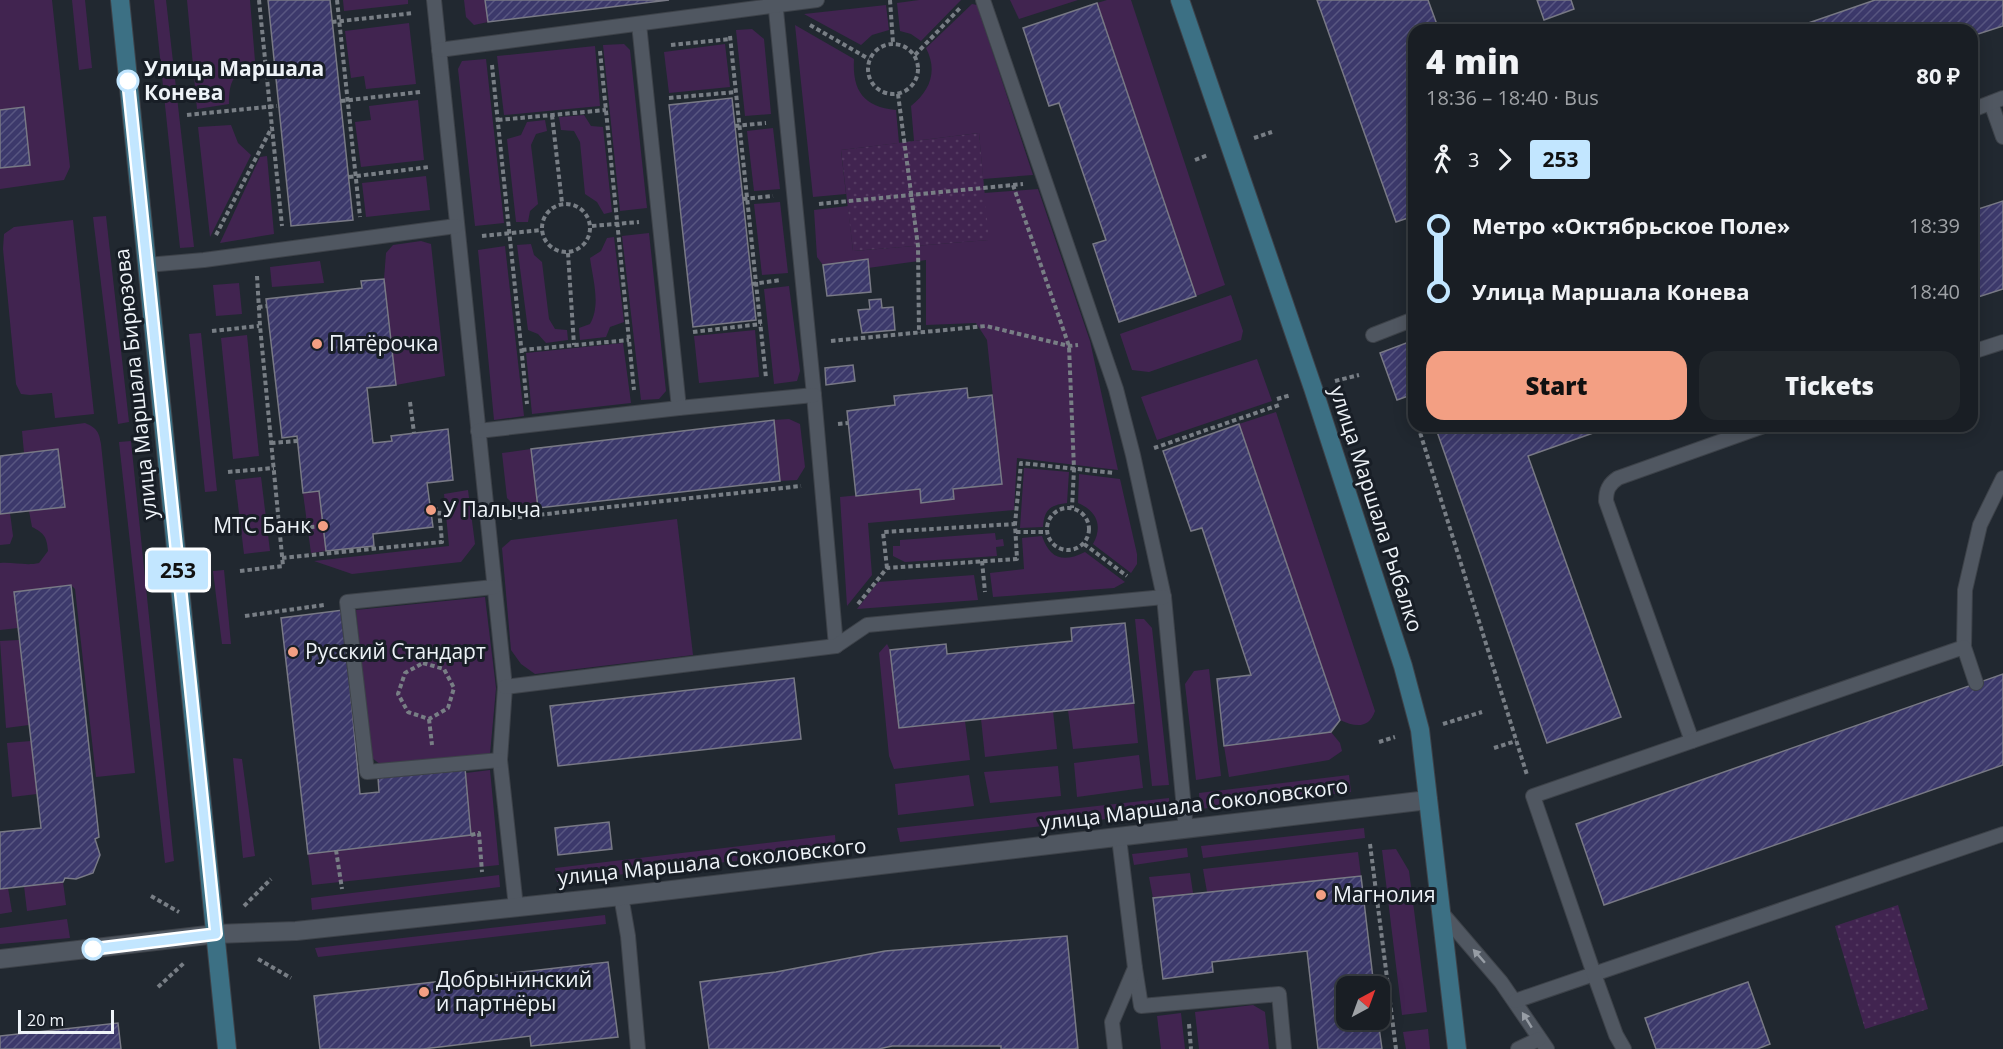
<!DOCTYPE html>
<meta charset="utf-8">
<style>
:root{--surface:#191e24;--page:#22272c;--text:#f1f3f6;--muted:#9fa2a6;--line:#373c41;--accent:#f39f83}
body{margin:0;font-family:"Open Sans",sans-serif;background:var(--page);color:var(--text);height:100vh;display:flex;flex-direction:column;font-size:22px;white-space:nowrap}
*{box-sizing:border-box;margin:0}
p{font-size:20px;color:var(--muted)}
.icon{flex:none;width:33px;height:33px;fill:none;stroke:currentColor;stroke-width:2;stroke-linecap:round;stroke-linejoin:round}
.map{position:relative;flex:1;overflow:hidden}
.panel{position:absolute;left:1408px;top:24px;width:570px;height:408px;display:flex;flex-direction:column;background:var(--surface);border-radius:18px;box-shadow:0 3px 15px #0003,0 0 0 2px var(--line)}
.panel>*{flex:none}
.badge{padding:0 12px;border-radius:4px;font-size:21px;line-height:39px}
.needle{width:39px;rotate:41deg}
.tools{position:absolute;left:1336px;top:976px;display:grid;gap:12px}
.tools a{display:grid;place-items:center;width:54px;height:54px;border-radius:12px;background:var(--surface);box-shadow:0 3px 15px #0003,0 0 0 2px var(--line);font-size:30px}
.scale{position:absolute;left:18px;bottom:15px;width:96px;box-sizing:border-box;padding-left:6px;border:3px solid #eef3f8;border-top:0;font-size:16px;line-height:21px;white-space:nowrap;color:#eef3f8;-webkit-text-stroke:4px #181e26;paint-order:stroke}
.map>.badge{position:absolute;translate:-50% -50%;box-shadow:0 0 0 3px #fff}
.legs{display:flex;align-items:center;gap:9px;height:66px;padding:0 18px;font-size:20px}
.legs p{margin-inline-start:auto}
.summary{display:flex;align-items:center;justify-content:space-between;height:102px;padding:0 18px}
h1{font-size:33px;font-weight:800;line-height:45px}
.button{display:flex;gap:12px;margin-top:auto;padding:12px 18px}
.button a{flex:1;height:69px;border-radius:18px;background:var(--accent);color:#111;font-size:24px;font-weight:800;line-height:69px;text-align:center}
.button a+a{background:var(--page);color:var(--text)}
ul{padding:0 18px;list-style:none}
li{display:flex;align-items:center;gap:21px;height:66px;font-size:22px}
li i{display:grid;place-items:center;width:9px;height:100%;margin:0 8px;background:currentColor}
li i::after{content:'';width:15px;height:15px;margin:-8px;border:4px solid;border-radius:50%;background:var(--surface)}
li p{margin-inline-start:auto}
li:first-child i{background:linear-gradient(#0000 50%,currentColor 0)}
li:last-child i{background:linear-gradient(currentColor 50%,#0000 0)}
.map>svg:first-child{display:block}
.grass{fill:#412450}
.park{fill:url(#park-dots)}
.building{fill:url(#building-hatch);stroke:#787985;stroke-width:1.5}
.lines{fill:none;stroke-linecap:round;stroke-linejoin:round}
.lane-casing{stroke:#3d4249;stroke-width:16}
.street-casing{stroke:#3d4249;stroke-width:20}
.secondary-casing{stroke:#3d4249;stroke-width:20}
.path{stroke:#787e85;stroke-width:4;stroke-dasharray:4.5 3;stroke-linecap:butt}
.lane{stroke:#505761;stroke-width:14}
.street{stroke:#505761;stroke-width:18}
.secondary{stroke:#3c7084;stroke-width:18}
.oneway{fill:#979da5}
.line-1-casing{stroke:#fff;stroke-width:14}
.line-1{stroke:#c2e6ff;stroke-width:9}
.stop-1-dot{fill:#fff;stroke:#c2e6ff;stroke-width:3}
.poi-dot{fill:#f39f83;stroke:#181e26;stroke-width:2}
.labels{text-anchor:middle;stroke-width:6;stroke-linejoin:round;paint-order:stroke}
.stop-label{font-size:21px;font-weight:bold;fill:#eef3f8;stroke:#181e26;text-anchor:start}
.poi-label{font-size:21px;fill:#eef3f8;stroke:#181e26;text-anchor:start}
.street-label{font-size:21px;fill:#eef3f8;stroke:#181e26}
</style>
<div class="map">
<svg width="2003" height="1049" viewBox="0 0 2003 1049">
<defs>
<pattern id="park-dots" width="8" height="8" patternUnits="userSpaceOnUse" patternTransform="scale(1.5)"><rect width="8" height="8" fill="#412450"/><path d="M2 2h.1M6 6h.1" fill="none" stroke="#543a61" stroke-width="1.8" stroke-linecap="round"/></pattern>
<pattern id="building-hatch" width="6" height="6" patternUnits="userSpaceOnUse" patternTransform="scale(1.5)"><rect width="6" height="6" fill="#3c396b"/><path d="M-1 1l2-2M0 6l6-6M5 7l2-2" fill="none" stroke="#585681"/></pattern>
</defs>
<rect width="100%" height="100%" fill="#212830"/>
<!-- grass -->
<g class="grass">
<polygon points="0,0 52,0 70,167 64,180 0,189 0,168 30,164 24,108 0,110"/>
<polygon points="72,0 85,0 92,68 79,70"/>
<polygon points="154,0 166,0 194,247 180,248"/>
<path d="M 187,0 L 250,0 L 255,61 C 234,73 229,80 229,104 L 197,109 Z"/>
<polygon points="343,0 408,0 408,4 344,11"/>
<polygon points="464,0 485,0 488,22 474,25 466,17"/>
<polygon points="919,0 961,0 921,41 911,34 900,31 897,3"/>
<polygon points="1010,0 1078,0 1019,19"/>
<polygon points="1107,0 1131,0 1225,285 1196,296 1097,3"/>
<path d="M 972,4 L 977,5 L 1033,175 L 983,179 L 979,133 L 914,141 L 911,106 C 930,91 938,71 926,48 Z"/>
<polygon points="886,5 889,30 872,35 861,45 804,14"/>
<polygon points="409,23 416,84 366,89 364,76 351,78 345,31"/>
<path d="M 795,25 L 854,59 C 852,91 864,107 896,110 L 899,143 L 841,150 L 846,194 L 813,197 Z"/>
<polygon points="752,29 764,39 771,114 745,116 736,30"/>
<polygon points="624,44 630,50 647,208 620,211 603,45"/>
<polygon points="725,44 730,87 669,93 664,52"/>
<polygon points="595,46 600,106 504,115 497,56"/>
<polygon points="486,59 504,223 475,226 458,69 462,61"/>
<polygon points="418,100 424,160 361,167 355,122 371,120 369,106"/>
<polygon points="584,115 591,126 603,127 612,212 604,214 597,202 585,194 580,142 574,131 561,130 559,117"/>
<polygon points="545,120 547,131 536,134 531,145 538,204 530,211 528,222 516,222 507,139 521,135 527,122"/>
<polygon points="231,125 238,143 251,155 210,237 198,127"/>
<polygon points="773,128 780,189 754,191 747,131"/>
<polygon points="267,156 274,234 220,243 260,157"/>
<polygon points="426,176 430,210 366,217 362,183"/>
<polygon points="1038,189 1090,341 1118,470 1017,458 1014,510 868,523 872,575 847,606 840,497 920,489 922,503 954,499 953,489 1002,484 987,340 976,323 926,325 926,260 868,268 867,259 823,265 817,257 814,210 848,206 853,251 988,240 984,193"/>
<polygon points="780,202 788,273 762,275 754,204"/>
<polygon points="106,216 129,422 118,424 93,217"/>
<polygon points="73,220 94,414 55,418 52,393 30,395 21,394 16,384 3,249 4,234 14,227"/>
<polygon points="649,233 666,391 659,399 641,400 622,236"/>
<path d="M 614,237 L 624,322 L 610,327 L 606,337 L 580,340 L 579,328 L 590,324 C 601,305 593,280 590,258 L 601,251 L 607,238 Z"/>
<polygon points="421,241 431,244 445,376 396,385 384,279 386,253 393,245"/>
<polygon points="531,244 534,255 542,262 549,319 555,329 567,330 568,340 546,343 538,334 528,330 517,245"/>
<polygon points="505,246 524,416 494,420 478,250"/>
<polygon points="320,261 324,283 272,287 270,267"/>
<polygon points="239,283 242,314 216,316 213,285"/>
<polygon points="789,286 800,371 797,381 774,384 764,289"/>
<polygon points="1231,295 1243,331 1241,340 1149,372 1132,370 1120,334"/>
<polygon points="755,330 759,377 699,383 694,336"/>
<polygon points="201,333 217,491 205,492 189,334"/>
<polygon points="247,335 259,456 233,459 221,338"/>
<polygon points="623,343 631,403 532,414 526,353"/>
<polygon points="1257,359 1272,401 1157,440 1141,397"/>
<path d="M 1276,412 L 1375,711 C 1369,729 1355,727 1340,720 L 1239,424 Z"/>
<polygon points="789,419 800,424 805,467 797,480 780,481 774,420"/>
<path d="M 85,423 C 97,428 99,432 101,444 L 135,773 L 96,777 L 75,589 L 71,585 L 14,592 L 18,628 L 0,630 L 0,563 C 14,562 26,566 39,563 L 48,551 C 47,537 44,533 32,527 L 29,511 L 64,507 L 24,453 L 22,431 Z"/>
<polygon points="131,441 174,861 165,863 119,442"/>
<polygon points="531,449 538,508 519,510 507,498 502,453"/>
<path d="M 1024,468 L 1069,472 L 1067,503 C 1050,505 1044,510 1043,527 L 1020,528 Z"/>
<path d="M 1079,474 L 1120,479 L 1137,554 L 1137,564 L 1131,573 L 1093,544 C 1103,526 1097,511 1078,503 Z"/>
<polygon points="261,477 270,551 244,554 235,480"/>
<polygon points="468,490 475,544 461,562 352,574 314,561 449,546 444,494"/>
<polygon points="319,491 326,551 311,553 303,493"/>
<polygon points="10,513 13,536 10,544 0,545 0,514"/>
<polygon points="677,519 693,655 535,674 521,664 511,650 502,548 511,540"/>
<polygon points="995,533 996,540 1003,539 1004,546 996,547 997,556 905,562 893,556 893,546 900,546 900,540"/>
<path d="M 1042,536 C 1050,559 1063,563 1085,552 L 1125,582 L 1114,588 L 993,597 L 990,573 L 1024,569 L 1022,538 Z"/>
<polygon points="224,570 231,644 222,644 213,571"/>
<polygon points="974,575 978,600 857,609 878,582"/>
<polygon points="485,597 496,688 490,754 381,765 371,757 356,610"/>
<polygon points="1135,619 1144,619 1152,628 1169,785 1152,786"/>
<polygon points="19,640 29,725 6,728 0,641"/>
<polygon points="887,644 890,650 899,727 965,721 970,760 894,769 889,756 879,653"/>
<polygon points="1209,669 1221,776 1196,780 1185,684 1194,671"/>
<polygon points="1134,703 1138,743 1073,749 1068,710"/>
<polygon points="1053,711 1057,749 985,757 981,719"/>
<polygon points="1331,732 1340,743 1342,751 1329,760 1229,777 1224,746"/>
<polygon points="31,741 37,794 12,797 7,743"/>
<polygon points="1139,755 1143,788 1077,797 1074,763"/>
<polygon points="233,758 242,759 255,856 243,858"/>
<polygon points="1058,766 1061,796 990,803 984,772"/>
<polygon points="490,770 499,865 312,885 308,854 471,835 466,773"/>
<polygon points="969,775 974,806 898,815 895,784"/>
<polygon points="1349,775 1351,792 1200,809 1199,793"/>
<polygon points="1169,798 1170,812 900,842 897,828"/>
<polygon points="1364,828 1365,838 1203,858 1201,846"/>
<polygon points="835,835 836,849 557,882 555,868"/>
<polygon points="1187,848 1188,857 1134,865 1132,854"/>
<polygon points="1396,849 1409,871 1427,1012 1402,1015 1382,850"/>
<polygon points="1358,852 1361,876 1207,892 1203,869"/>
<polygon points="1190,873 1193,893 1153,898 1149,877"/>
<polygon points="499,875 500,887 312,910 311,898"/>
<polygon points="63,882 66,905 27,911 24,886"/>
<polygon points="8,888 12,912 0,914 0,889"/>
<polygon points="605,915 606,924 318,957 315,948"/>
<polygon points="67,919 70,938 0,944 0,928"/>
<polygon points="1253,1005 1265,1012 1269,1049 1199,1049 1195,1012"/>
<polygon points="1181,1013 1185,1049 1161,1049 1157,1016"/>
<polygon points="1428,1029 1430,1049 1406,1049 1403,1032"/>
</g>
<!-- park -->
<g class="park">
<polygon points="979,133 989,240 853,251 841,150"/>
<polygon points="1898,905 1928,1009 1865,1029 1835,926"/>
</g>
<!-- building -->
<g class="building">
<polygon points="268,0 330,0 353,220 291,226"/>
<polygon points="485,0 669,0 488,22"/>
<polygon points="1317,0 1428,0 1439,30 1414,30 1414,216 1396,222"/>
<polygon points="1537,0 1571,0 1574,9 1544,20"/>
<polygon points="1875,0 2003,0 2003,26 1972,36 1972,30 1788,30"/>
<polygon points="1097,3 1196,296 1119,322 1093,244 1106,240 1059,103 1049,106 1023,28"/>
<polygon points="732,98 756,320 693,327 669,105"/>
<polygon points="24,107 30,165 0,168 0,110"/>
<polygon points="2003,201 2003,289 1972,299 1972,211"/>
<polygon points="868,259 871,292 827,296 823,265"/>
<polygon points="384,279 396,385 367,388 373,443 392,441 391,436 448,429 453,480 427,483 433,527 373,534 374,546 326,551 319,491 303,493 297,436 282,438 266,299 362,288 361,281"/>
<polygon points="881,299 882,308 893,307 895,330 862,333 858,310 870,309 869,300"/>
<polygon points="1414,340 1414,394 1397,400 1380,353"/>
<polygon points="853,365 855,381 826,385 825,368"/>
<polygon points="967,388 968,398 992,395 1002,484 953,489 954,499 921,503 920,489 856,496 847,411 895,405 894,396"/>
<polygon points="774,420 780,481 538,508 531,449"/>
<polygon points="1239,424 1340,720 1331,732 1224,746 1217,679 1251,675 1202,528 1191,531 1163,451"/>
<polygon points="1435,426 1613,426 1528,456 1621,717 1547,743"/>
<polygon points="58,449 65,507 0,514 0,456"/>
<polygon points="71,585 99,837 95,839 100,855 93,873 76,879 65,878 63,882 0,889 0,832 41,828 14,592"/>
<polygon points="343,610 360,794 379,792 378,777 465,768 471,835 308,854 281,618"/>
<polygon points="1125,623 1134,703 899,728 890,650 946,644 947,654 1072,641 1071,628"/>
<polygon points="2003,674 2003,765 1604,905 1576,824"/>
<polygon points="794,678 801,739 558,766 550,706"/>
<polygon points="609,822 612,849 558,855 555,828"/>
<polygon points="1361,876 1374,987 1347,987 1347,1020 1378,1020 1382,1049 1318,1049 1307,951 1212,962 1213,972 1163,979 1153,898"/>
<polygon points="1067,936 1078,1049 1001,1049 1001,1046 892,1046 879,1049 709,1049 700,982 776,972 885,951"/>
<polygon points="608,962 618,1037 531,1046 530,1036 423,1049 320,1049 314,996"/>
<polygon points="1748,982 1770,1044 1757,1049 1656,1049 1645,1018"/>
<polygon points="118,1023 121,1049 0,1049 0,1036"/>
</g>
<g class="lines">
<!-- lane casing -->
<g class="lane-casing">
<g id="lane">
<polyline points="434,0 505,687 500,760 516,907"/>
<polyline points="775,0 814,395 836,646"/>
<polyline points="983,0 1116,389 1133,455 1164,597 1186,830"/>
<polyline points="639,24 679,408"/>
<polyline points="439,50 817,0"/>
<polyline points="1991,103 2003,137"/>
<polyline points="1972,110 2003,98"/>
<polyline points="147,265 204,260 456,226"/>
<polyline points="1373,335 1414,319"/>
<polyline points="1972,352 2003,342"/>
<polyline points="478,431 679,408 814,395"/>
<polyline points="494,587 347,602 367,772 500,760"/>
<polyline points="1964,647 1965,590 1980,525 2003,478"/>
<polyline points="505,687 836,646 867,625 1164,597"/>
<path d="M 1692,741 L 1606,501 C 1606,490 1609,484 1618,478 L 1764,426"/>
<polyline points="621,896 628,936 638,1049"/>
<polyline points="1441,912 1501,982 1547,1049"/>
<polyline points="1135,968 1141,1006 1279,994 1284,1049"/>
<polyline points="1515,1001 2003,834"/>
<polyline points="1115,1049 1112,1022 1135,968 1119,838"/>
<polyline points="1518,1049 1539,1039"/>
<polyline points="1624,1049 1616,1035 1594,974 1533,796 1964,647 1976,683"/>
</g>
</g>
<!-- street casing -->
<g class="street-casing">
<polyline id="street" points="0,959 216,934 296,931 621,896 1428,800"/>
</g>
<!-- secondary casing -->
<g class="secondary-casing">
<g id="secondary">
<polyline points="120,0 227,1049"/>
<polyline points="1180,0 1313,388 1403,666 1420,730 1457,1049"/>
</g>
</g>
<!-- path -->
<g class="path">
<polyline points="259,0 282,226"/>
<polyline points="337,0 360,217"/>
<polyline points="890,0 893,43"/>
<polyline points="332,22 414,13"/>
<polyline points="810,25 869,59"/>
<polyline points="730,36 766,378"/>
<circle cx="893" cy="69" r="25"/>
<polyline points="671,45 730,39"/>
<polyline points="600,51 634,390"/>
<polyline points="915,55 961,7"/>
<polyline points="492,65 527,404"/>
<polyline points="898,94 918,246 919,333"/>
<polyline points="669,98 736,92"/>
<polyline points="341,101 420,92"/>
<polyline points="187,115 277,106"/>
<polyline points="552,115 562,203"/>
<polyline points="498,120 606,110"/>
<polyline points="735,126 766,123"/>
<polyline points="1254,138 1272,132"/>
<polyline points="1195,160 1208,155"/>
<polyline points="349,177 429,167"/>
<polyline points="1013,185 1069,346 1074,469 1072,508"/>
<polyline points="743,199 773,196"/>
<circle cx="566" cy="228" r="24"/>
<polyline points="819,204 1023,184"/>
<polyline points="592,226 639,222"/>
<polyline points="216,235 272,127"/>
<polyline points="482,236 541,230"/>
<polyline points="568,253 574,345"/>
<polyline points="752,284 781,280"/>
<polyline points="258,307 267,306"/>
<polyline points="212,331 259,326"/>
<polyline points="693,332 761,324"/>
<polyline points="831,341 986,326 1069,346 1078,345"/>
<polyline points="522,350 629,340"/>
<polyline points="1335,381 1359,375"/>
<polyline points="1277,399 1291,395"/>
<polyline points="410,402 414,433"/>
<polyline points="838,424 848,423"/>
<polyline points="1418,426 1527,775"/>
<polyline points="271,443 298,441"/>
<polyline points="1154,448 1279,405"/>
<polyline points="228,472 274,468"/>
<circle cx="1068" cy="529" r="21"/>
<polyline points="510,518 801,486"/>
<polyline points="280,530 323,526"/>
<polyline points="1016,532 1046,532"/>
<polyline points="1084,544 1127,576"/>
<polyline points="282,558 442,542 439,509 431,510"/>
<polyline points="982,561 985,592"/>
<polyline points="887,568 883,532 1015,524"/>
<polyline points="240,571 283,566 260,326 257,276"/>
<polyline points="858,604 887,568 1017,559 1015,524 1021,463 1114,473"/>
<polyline points="245,616 324,605"/>
<polygon points="423,663 444,669 454,688 448,708 429,719 408,712 398,694 405,673"/>
<polyline points="429,719 432,745"/>
<polyline points="1443,724 1482,712"/>
<polyline points="1379,742 1395,737"/>
<polyline points="1494,748 1516,741"/>
<polyline points="471,835 479,833 482,872"/>
<polyline points="1370,844 1396,1049"/>
<polyline points="336,850 342,889"/>
<polyline points="151,896 179,912"/>
<polyline points="244,906 271,879"/>
<polyline points="258,959 291,978"/>
<polyline points="158,987 184,963"/>
<polyline points="1189,1024 1191,1049"/>
</g>
<!-- lane -->
<use href="#lane" class="lane"/>
<!-- street -->
<use href="#street" class="street"/>
<!-- secondary -->
<use href="#secondary" class="secondary"/>
</g>
<!-- one-way arrows -->
<defs><path id="oneway-solid" d="M-6-.8H1V-3.2L6.5 0L1 3.2V.8H-6Z" transform="scale(1.5)"/></defs>
<g class="oneway">
<use href="#oneway-solid" transform="translate(1479 956) rotate(-131)"/>
<use href="#oneway-solid" transform="translate(1527 1020) rotate(-122)"/>
</g>
<g class="lines">
<!-- line-1 casing -->
<g class="line-1-casing">
<polyline id="line-1" points="93,949 216,934 128,81"/>
</g>
<!-- line-1 -->
<use href="#line-1" class="line-1"/>
</g>
<!-- markers -->
<g class="stop-1-dot">
<circle cx="128" cy="81" r="10"/>
<circle cx="93" cy="949" r="10"/>
</g>
<g class="poi-dot">
<circle cx="317" cy="344" r="6"/>
<circle cx="431" cy="510" r="6"/>
<circle cx="323" cy="526" r="6"/>
<circle cx="293" cy="652" r="6"/>
<circle cx="1321" cy="895" r="6"/>
<circle cx="424" cy="992" r="6"/>
</g>
<g class="labels">
<!-- stop labels -->
<g class="stop-label">
<text x="144" y="76">Улица Маршала<tspan x="144" dy="24">Конева</tspan></text>
</g>
<!-- poi labels -->
<g class="poi-label">
<text x="329" y="351">Пятёрочка</text>
<text x="443" y="517">У Палыча</text>
<text x="311" y="533" text-anchor="end">МТС Банк</text>
<text x="305" y="659">Русский Стандарт</text>
<text x="1333" y="902">Магнолия</text>
<text x="436" y="987">Добрынинский<tspan x="436" dy="24">и партнёры</tspan></text>
</g>
<!-- street labels -->
<g class="street-label">
<text transform="translate(136 384) rotate(-96)" y="7">улица Маршала Бирюзова</text>
<text transform="translate(1376 509) rotate(72)" y="7">улица Маршала Рыбалко</text>
<text transform="translate(1194 805) rotate(-7)" y="7">улица Маршала Соколовского</text>
<text transform="translate(712 862) rotate(-6)" y="7">улица Маршала Соколовского</text>
</g>
</g>
</svg>
<div class="tools">
<a><svg class="needle" viewBox="-14 -14 28 28"><path d="M0-13l5 13h-10z" fill="#e53935"/><path d="M0 13l5-13h-10z" fill="#9fa2a6"/></svg></a>
</div>
<div class="scale">20 m</div>
<b class="badge" style="left:178px;top:570px;background:#c2e6ff;color:#111">253</b>
<section class="panel">
<div class="summary"><div><h1>4 min</h1><p>18:36 – 18:40 · Bus</p></div><b>80 ₽</b></div>
<div class="legs"><svg class="icon" aria-label="walk" viewBox="0 0 24 24"><circle cx="13" cy="4" r="2"/><path d="M13 8l-2 6 4 7M11 14l-3 7M7 12l3-4h3l4 4"/></svg>3<svg class="icon" aria-label="forward" viewBox="0 0 24 24"><path d="M9 5l7 7-7 7"/></svg><b class="badge" style="background:#c2e6ff;color:#111">253</b></div>
<ul>
<li><i style="color:#c2e6ff"></i><b>Метро «Октябрьское Поле»</b><p>18:39</p></li>
<li><i style="color:#c2e6ff"></i><b>Улица Маршала Конева</b><p>18:40</p></li>
</ul>
<div class="button"><a>Start</a><a>Tickets</a></div>
</section>
</div>
